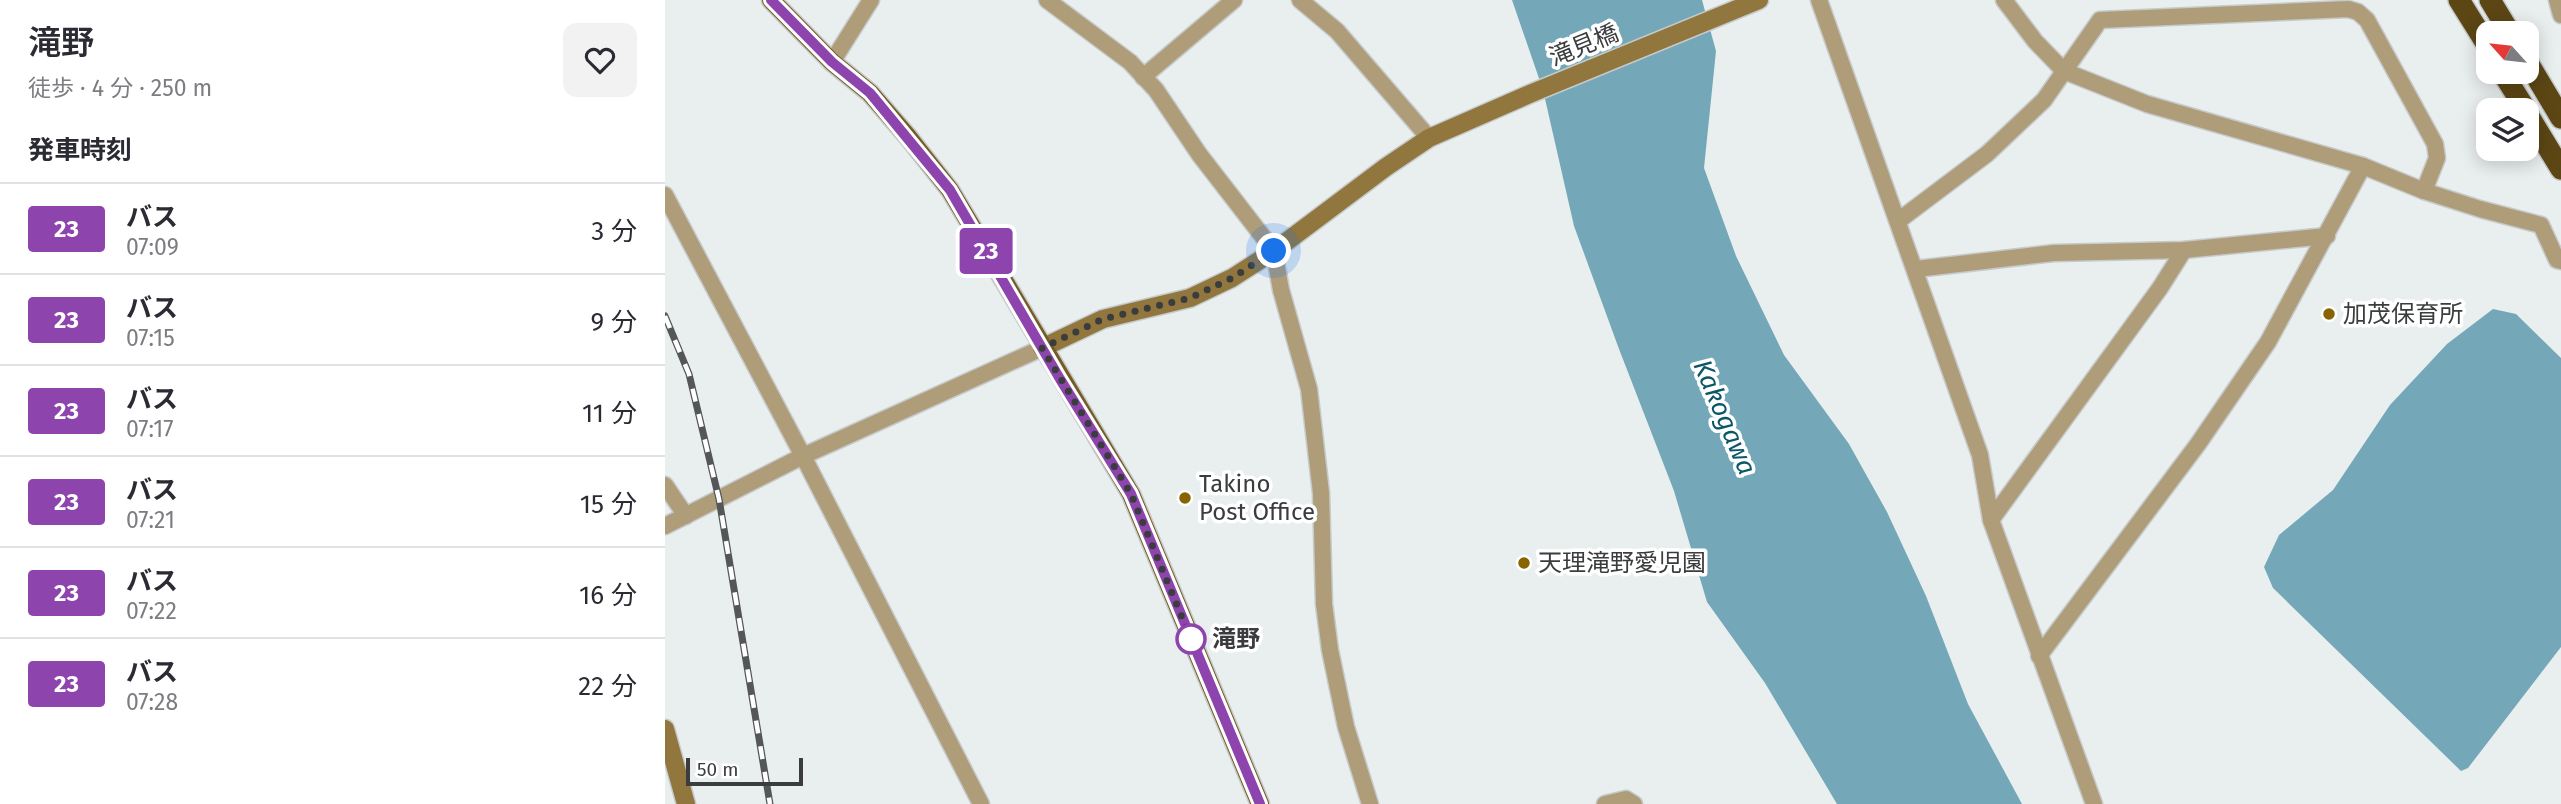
<!DOCTYPE html>
<html lang="ja">
<meta charset="utf-8">
<style>
:root{--surface:#fff;--page:#f2f2f3;--text:#2b2b33;--muted:#7c7c81;--line:#e1e1e2}
body{margin:0;font-family:"Fira Sans","Noto Sans JP",sans-serif;background:var(--page);color:var(--text);height:100vh;display:flex;flex-direction:column;font-size:26px;white-space:nowrap}
*{box-sizing:border-box;margin:0}
p{font-size:23px;color:var(--muted)}
.icon{flex:none;width:38px;height:38px;fill:none;stroke:currentColor;stroke-width:2;stroke-linecap:round;stroke-linejoin:round}
.map{position:relative;flex:1;overflow:hidden}
.sheet{display:flex;flex-direction:column;background:var(--surface);width:665px}
.sheet>*{flex:none}
.badge{padding:0 14px;border-radius:5px;font-size:24px;line-height:46px}
.needle{width:46px;rotate:297deg}
.tools{position:absolute;left:1811px;top:21px;display:grid;gap:14px}
.tools a{display:grid;place-items:center;width:63px;height:63px;border-radius:14px;background:var(--surface);box-shadow:0 4px 18px #0003;font-size:35px}
.scale{position:absolute;left:21px;bottom:18px;width:117px;box-sizing:border-box;padding-left:7px;border:4px solid #3a3c3d;border-top:0;font-size:19px;line-height:24px;white-space:nowrap;color:#3a3c3d;-webkit-text-stroke:5px #fff;paint-order:stroke}
.you{position:absolute;width:35px;height:35px;margin:-18px;border:5px solid #fff;border-radius:50%;background:#1a73e8;box-shadow:0 0 0 10px #1a73e833}
.map>.badge{position:absolute;translate:-50% -50%;box-shadow:0 0 0 4px #fff}
h2{padding:0 28px;font-size:26px;line-height:63px}
.round{display:grid;place-items:center;flex:none;width:74px;height:74px;border-radius:14px;background:var(--page)}
.head{display:flex;align-items:center;justify-content:space-between;height:119px;padding:0 28px}
h1{font-size:33px;font-weight:600;line-height:52px}
ul{padding:0;list-style:none}
li{display:flex;align-items:center;gap:21px;height:91px;padding:0 28px;border-top:2px solid var(--line)}
li div{flex:1}
li b{display:block;font-size:26px}
li em{font-style:normal}
li .badge{min-width:77px;font-weight:700;text-align:center}
main{display:flex;flex:1;min-height:0}
.map>svg:first-child{display:block}
.water{fill:#74a8b9}
.lines{fill:none;stroke-linecap:round;stroke-linejoin:round}
.street-casing{stroke:#c6cacb;stroke-width:19}
.secondary-casing{stroke:#c6cacb;stroke-width:21}
.primary-casing{stroke:#c6cacb;stroke-width:21}
.highway-casing{stroke:#c6cacb;stroke-width:24}
.street{stroke:#af9d79;stroke-width:16}
.secondary{stroke:#91763e;stroke-width:18}
.primary{stroke:#755c22;stroke-width:18}
.highway{stroke:#5c4614;stroke-width:21}
.rail-casing{stroke:#545758;stroke-width:7}
.rail{stroke:#fff;stroke-width:4.5;stroke-dasharray:13;stroke-linecap:butt}
.line-casing{stroke:#fff;stroke-width:16}
.line{stroke:#8e44ad;stroke-width:10}
.walk{stroke:#3a3c3d;stroke-width:7;stroke-dasharray:0 12.6}
.poi-dot{fill:#876400;stroke:#fff;stroke-width:2.5}
.stop-dot{fill:#fff;stroke:#8e44ad;stroke-width:3.5}
.labels{text-anchor:middle;stroke-width:7;stroke-linejoin:round;paint-order:stroke}
.street-label{font-size:24px;fill:#3a3c3d;stroke:#fff}
.poi-label{font-size:24px;fill:#3a3c3d;stroke:#fff;text-anchor:start}
.stop-label{font-size:24px;font-weight:bold;fill:#3a3c3d;stroke:#fff;text-anchor:start}
.water-label{font-size:26px;font-style:italic;fill:#0b5668;stroke:#fff}
</style>
<main>
<section class="sheet">
<div class="head"><div><h1>滝野</h1><p>徒歩 · 4 分 · 250 m</p></div><a class="round"><svg class="icon" aria-label="heart" viewBox="0 0 24 24"><path d="M12 20l-8-8c-3-5 5-10 8-4 3-6 11-1 8 4z"/></svg></a></div>
<h2>発車時刻</h2>
<ul>
<li><span class="badge" style="background:#8e44ad;color:#fff">23</span><div><b>バス</b><p>07:09</p></div><em>3 分</em></li>
<li><span class="badge" style="background:#8e44ad;color:#fff">23</span><div><b>バス</b><p>07:15</p></div><em>9 分</em></li>
<li><span class="badge" style="background:#8e44ad;color:#fff">23</span><div><b>バス</b><p>07:17</p></div><em>11 分</em></li>
<li><span class="badge" style="background:#8e44ad;color:#fff">23</span><div><b>バス</b><p>07:21</p></div><em>15 分</em></li>
<li><span class="badge" style="background:#8e44ad;color:#fff">23</span><div><b>バス</b><p>07:22</p></div><em>16 分</em></li>
<li><span class="badge" style="background:#8e44ad;color:#fff">23</span><div><b>バス</b><p>07:28</p></div><em>22 分</em></li>
</ul>
</section>
<div class="map">
<svg width="1896" height="804" viewBox="0 0 1896 804">
<rect width="100%" height="100%" fill="#e9eeef"/>
<!-- water -->
<g class="water">
<polygon points="847,0 1037,0 1051,51 1039,168 1071,256 1119,355 1184,444 1222,512 1261,596 1303,704 1357,804 1172,804 1100,683 1042,602 1009,491 954,349 909,226 878,90"/>
<polygon points="1828,309 1851,314 1896,358 1896,647 1803,768 1796,771 1608,588 1599,567 1614,535 1668,490 1725,405 1782,344"/>
</g>
<g class="lines">
<!-- street casing -->
<g class="street-casing">
<g id="street">
<polyline points="382,0 465,62 491,90 534,154 609,251 616,290 644,389 656,493 659,604 665,650 681,727 705,804"/>
<polyline points="635,0 672,31 764,138"/>
<polyline points="1154,0 1315,455 1326,520 1429,804"/>
<polyline points="1339,0 1370,41 1399,71 1482,104 1698,166 1759,191 1815,209 1876,225 1892,260 1896,261"/>
<polyline points="1892,0 1896,15"/>
<polyline points="167,62 206,0"/>
<polyline points="478,77 569,0"/>
<polyline points="0,195 138,456 316,804"/>
<polyline points="1233,221 1322,154 1379,100 1435,20 1683,9 1693,12 1702,20 1770,144 1772,158 1759,191"/>
<polyline points="1251,269 1389,253 1519,250 1662,236"/>
<polyline points="0,485 21,516"/>
<polyline points="1326,520 1495,288 1519,250"/>
<polyline points="0,526 138,456 377,348"/>
<polyline points="1374,656 1533,444 1603,342 1698,166"/>
<polyline points="940,804 961,799 969,804"/>
</g>
</g>
<!-- secondary casing -->
<g class="secondary-casing">
<g id="secondary">
<polyline points="377,348 438,319 525,298 567,278 609,251 721,167 764,138 867,93 1094,0"/>
<polyline points="0,729 21,804"/>
</g>
</g>
<!-- primary casing -->
<g class="primary-casing">
<polyline id="primary" points="106,0 167,62 205,93 244,138 285,190 466,494 595,804"/>
</g>
<!-- highway casing -->
<g class="highway-casing">
<g id="highway">
<polyline points="1794,0 1824,48"/>
<polyline points="1825,0 1845,33"/>
<polyline points="1862,61 1896,118"/>
<polyline points="1837,72 1861,110"/>
<polyline points="1862,113 1896,169"/>
</g>
</g>
<!-- street -->
<use href="#street" class="street"/>
<!-- secondary -->
<use href="#secondary" class="secondary"/>
<!-- primary -->
<use href="#primary" class="primary"/>
<!-- highway -->
<use href="#highway" class="highway"/>
<!-- rail casing -->
<g class="rail-casing">
<polyline id="rail" points="0,316 24,374 54,499 105,804"/>
</g>
<!-- rail -->
<use href="#rail" class="rail"/>
</g>
<g class="lines">
<!-- line casing -->
<g class="line-casing">
<polyline id="line" points="106,0 167,62 205,93 285,190 395,379 466,494 595,804"/>
</g>
<!-- line -->
<use href="#line" class="line"/>
<!-- walk -->
<polyline class="walk" points="526,639 466,494 377,348 438,319 525,298 567,278 609,251"/>
</g>
<!-- markers -->
<g class="poi-dot">
<circle cx="1664" cy="314" r="7"/>
<circle cx="520" cy="498" r="7"/>
<circle cx="859" cy="563" r="7"/>
</g>
<circle class="stop-dot" cx="526" cy="639" r="14"/>
<g class="labels">
<!-- street labels -->
<g class="street-label">
<text transform="translate(919 45) rotate(-22)" y="8">滝見橋</text>
</g>
<!-- poi labels -->
<g class="poi-label">
<text x="1678" y="322">加茂保育所</text>
<text x="534" y="492">Takino<tspan x="534" dy="28">Post Office</tspan></text>
<text x="873" y="571">天理滝野愛児園</text>
</g>
<!-- stop labels -->
<g class="stop-label">
<text x="547" y="647">滝野</text>
</g>
<!-- water labels -->
<g class="water-label">
<text transform="translate(1060 417) rotate(67)" y="9">Kakogawa</text>
</g>
</g>
</svg>
<div class="tools">
<a><svg class="needle" viewBox="-14 -14 28 28"><path d="M0-13l5 13h-10z" fill="#e53935"/><path d="M0 13l5-13h-10z" fill="#7c7c81"/></svg></a>
<a><svg class="icon" aria-label="layers" viewBox="0 0 24 24"><path d="M12 4l9 5-9 5-9-5zM3 14l9 5 9-5"/></svg></a>
</div>
<div class="scale">50 m</div>
<div class="you" style="left:609px;top:251px"></div>
<b class="badge" style="left:321px;top:251px;background:#8e44ad;color:#fff">23</b>
</div>
</main>
